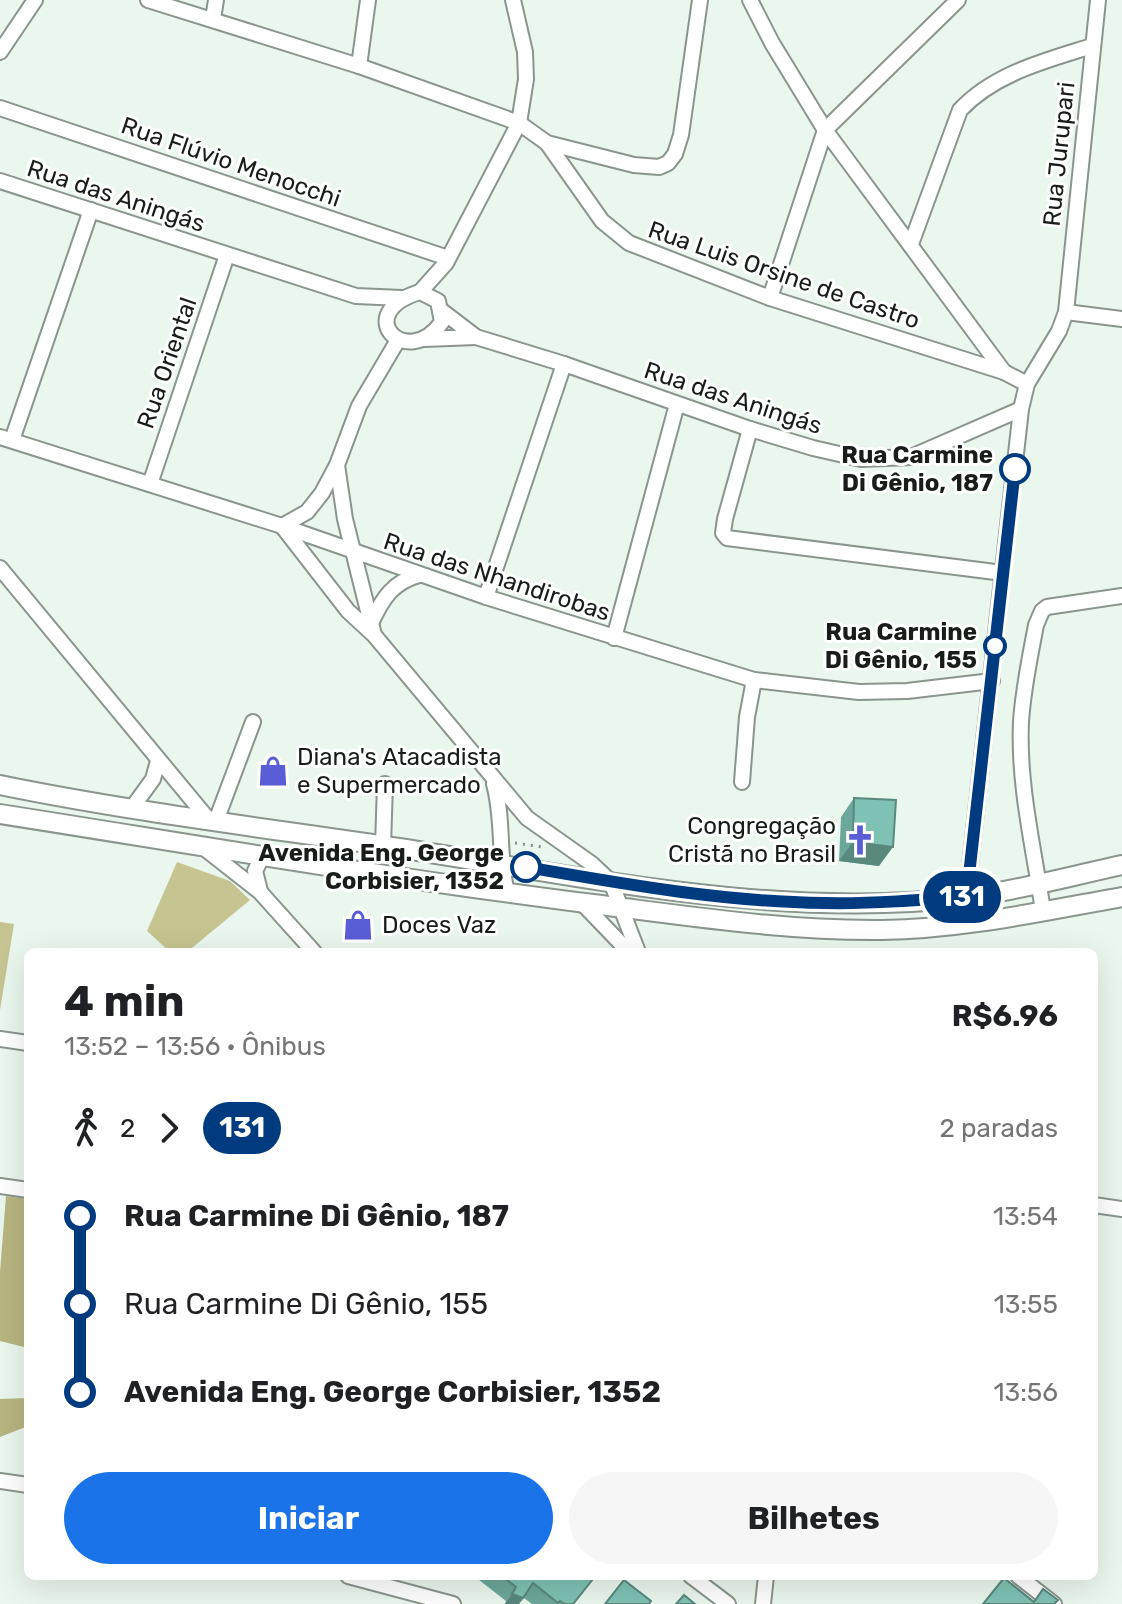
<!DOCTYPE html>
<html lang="pt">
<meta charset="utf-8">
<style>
:root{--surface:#fff;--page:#f6f6f6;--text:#202124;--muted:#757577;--accent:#1a73e8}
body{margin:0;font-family:Rubik,sans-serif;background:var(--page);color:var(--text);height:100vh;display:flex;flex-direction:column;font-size:30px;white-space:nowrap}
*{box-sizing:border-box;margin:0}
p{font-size:26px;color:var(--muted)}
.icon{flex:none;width:44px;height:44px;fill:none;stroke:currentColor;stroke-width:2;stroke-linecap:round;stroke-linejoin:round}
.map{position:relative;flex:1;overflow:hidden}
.panel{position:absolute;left:24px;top:948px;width:1074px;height:632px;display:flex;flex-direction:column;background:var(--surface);border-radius:12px;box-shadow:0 8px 32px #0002}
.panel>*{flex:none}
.badge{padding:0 16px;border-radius:26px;font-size:28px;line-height:52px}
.map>.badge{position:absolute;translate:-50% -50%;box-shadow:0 0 0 4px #fff}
.legs{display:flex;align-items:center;gap:12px;height:88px;padding:0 40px;font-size:26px}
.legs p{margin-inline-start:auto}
.headline{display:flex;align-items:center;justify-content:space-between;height:136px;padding:0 40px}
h1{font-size:44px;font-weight:700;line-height:60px}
.cta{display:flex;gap:16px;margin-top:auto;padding:16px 40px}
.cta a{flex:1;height:92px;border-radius:48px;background:var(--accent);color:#fff;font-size:32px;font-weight:700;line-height:92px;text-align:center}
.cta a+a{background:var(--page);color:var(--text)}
ul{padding:0 40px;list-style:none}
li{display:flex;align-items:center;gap:28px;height:88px;font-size:30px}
li i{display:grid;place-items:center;width:12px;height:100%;margin:0 10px;background:currentColor}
li i::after{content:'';width:20px;height:20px;margin:-10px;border:6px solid;border-radius:50%;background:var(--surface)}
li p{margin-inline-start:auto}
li:first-child i{background:linear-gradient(#0000 50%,currentColor 0)}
li:last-child i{background:linear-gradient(currentColor 50%,#0000 0)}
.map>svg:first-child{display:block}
.green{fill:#c6c490}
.forest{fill:#b7b580}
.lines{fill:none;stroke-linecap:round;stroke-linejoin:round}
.minor-casing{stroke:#89958d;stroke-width:18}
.major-casing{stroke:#89958d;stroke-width:22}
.path{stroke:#858e88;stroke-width:3;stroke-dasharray:2 6;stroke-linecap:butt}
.minor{stroke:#fff;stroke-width:14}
.major{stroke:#fff;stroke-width:18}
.wall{fill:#6da79a}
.shaded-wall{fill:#59887d}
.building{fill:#7fc2b3;stroke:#59887d;stroke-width:2}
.line-1-casing{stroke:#fff;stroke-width:18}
.line-1{stroke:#003b80;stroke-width:12}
.stop-1-dot{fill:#fff;stroke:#003b80;stroke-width:4}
.labels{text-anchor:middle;stroke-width:6;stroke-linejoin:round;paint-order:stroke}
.street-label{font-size:24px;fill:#181d1a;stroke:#fff}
.stop-label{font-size:24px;font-weight:bold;fill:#181d1a;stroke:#fff;text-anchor:end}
.poi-label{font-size:24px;fill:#181d1a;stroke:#fff;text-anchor:start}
</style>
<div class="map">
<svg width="1122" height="1604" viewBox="0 0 1122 1604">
<rect width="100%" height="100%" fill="#eaf7ee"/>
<!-- green -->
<g class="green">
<polygon points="177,862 230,881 250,900 187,952 170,952 147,931"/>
<polygon points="0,922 14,924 0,1010"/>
</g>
<!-- forest -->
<g class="forest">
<polygon points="6,1196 28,1199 28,1348 0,1341 0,1272"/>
<polygon points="28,1398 28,1426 0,1437 0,1399"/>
</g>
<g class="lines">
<!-- minor casing -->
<g class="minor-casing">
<g id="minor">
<polyline points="148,0 359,66 519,123 547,143 634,165 659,167 668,163 675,154 681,135 700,0"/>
<polyline points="750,0 772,43 825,130 1004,372 1027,384"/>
<polyline points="213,19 216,0"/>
<polyline points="0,52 35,0"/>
<polyline points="359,66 368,0"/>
<polyline points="0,108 448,258"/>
<polyline points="547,143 602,221 629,243 770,298 1004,372"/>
<polyline points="0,181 356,296 402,298"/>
<path d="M 911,244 L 960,110 C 995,73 1045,61 1092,46"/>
<polyline points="420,292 446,263 519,123 526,79 525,52 513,0"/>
<path d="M 420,292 L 438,301 L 442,322 C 406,372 350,313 420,292 Z"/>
<polyline points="770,298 825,130 958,0"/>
<polyline points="442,311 476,337 564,364 750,429 813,448 861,459 911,457 1021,409"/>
<polyline points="1066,312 1122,319"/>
<polyline points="424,339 476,337"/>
<polyline points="398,340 359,406 337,465 322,493 307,512 282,526 348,611 374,635 527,818 592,864 611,882 638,952"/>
<polyline points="750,429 725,519 723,533 727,538 1003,573"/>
<polyline points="0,437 282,526 486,597 754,680 859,692 907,691 992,681"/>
<polyline points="12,440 91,210"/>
<polyline points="337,465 345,519 374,635"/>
<polyline points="150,484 227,255"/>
<polyline points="0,568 208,819"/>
<polyline points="486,597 564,364"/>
<path d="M 372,621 C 383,598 393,582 419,575"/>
<polyline points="614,638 677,404"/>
<polyline points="742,782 747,717 754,680"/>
<path d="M 494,784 C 504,820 498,857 507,893"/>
<polyline points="132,808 153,779 158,761"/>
<polyline points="216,821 253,722"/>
<polyline points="383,846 385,784"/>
<polyline points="204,848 260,892 314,952"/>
<polyline points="260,891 255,871 263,855"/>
<polyline points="581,902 629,952"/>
<path d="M 1043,911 C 1034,849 1018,785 1021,722 C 1023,689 1030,657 1036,625 L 1042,611 L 1047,607 L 1122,596"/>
<polyline points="971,923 969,875 1021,409 1027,384 1059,331 1066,312 1098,0"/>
<polyline points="0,1039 28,1043"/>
<polyline points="0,1186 28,1190"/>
<polyline points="1094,1205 1122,1209"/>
<polyline points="0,1481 28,1485"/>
<polyline points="348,1576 453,1604"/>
<polyline points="691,1576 728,1604"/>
<polyline points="1018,1576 1054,1604"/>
<polyline points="763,1604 766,1576"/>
</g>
</g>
<!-- major casing -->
<g class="major-casing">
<g id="major">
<path d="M 0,785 C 132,812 266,828 399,848 C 586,877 778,920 968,897 C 1020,890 1071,876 1122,865"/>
<path d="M 0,814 C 197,845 395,879 593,904 C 689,916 785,931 882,930 C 963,929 1043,911 1122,897"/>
</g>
</g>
<!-- path -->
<polyline class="path" points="515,843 543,847"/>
<!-- minor -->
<use href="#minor" class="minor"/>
<!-- major -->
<use href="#major" class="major"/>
</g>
<!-- wall -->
<g class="wall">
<polygon points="854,798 879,866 839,861 841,817"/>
<polygon points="474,1576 589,1576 583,1593 574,1604 532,1604 524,1598 519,1604 505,1604 506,1601"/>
</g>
<!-- shaded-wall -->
<g class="shaded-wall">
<polygon points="853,842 893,847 879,866 839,861"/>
<polygon points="512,1594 523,1598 519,1604 505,1604"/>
</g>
<!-- building -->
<g class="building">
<polygon points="854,798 896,800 893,847 853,842"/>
<polygon points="502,1576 589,1576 593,1579 573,1604 565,1604 560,1601 558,1603 533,1583 523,1598 512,1594 516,1587"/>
<polygon points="1004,1578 1034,1602 1043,1589 1058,1600 1054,1604 983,1604"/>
<polygon points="624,1580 651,1601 649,1604 605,1604"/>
<polygon points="684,1595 695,1604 676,1604"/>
</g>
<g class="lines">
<!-- line-1 casing -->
<g class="line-1-casing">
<path id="line-1" d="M 526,867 C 624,884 724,902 824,903 C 872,904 921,900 970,896 L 969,875 L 1015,469"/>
</g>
<!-- line-1 -->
<use href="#line-1" class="line-1"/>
</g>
<!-- icons -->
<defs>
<g id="shop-bare" transform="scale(2.4)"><path d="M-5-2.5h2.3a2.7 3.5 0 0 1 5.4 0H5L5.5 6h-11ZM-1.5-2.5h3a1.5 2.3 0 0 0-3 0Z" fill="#5a5ed6" stroke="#fff" stroke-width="2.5" paint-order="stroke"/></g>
<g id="church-bare" transform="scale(2.4)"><path d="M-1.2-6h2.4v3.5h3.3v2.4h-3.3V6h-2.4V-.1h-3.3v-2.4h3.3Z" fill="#5a5ed6" stroke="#fff" stroke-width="2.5" paint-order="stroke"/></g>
</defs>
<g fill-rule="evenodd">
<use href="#shop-bare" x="273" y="771"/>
<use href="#church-bare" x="860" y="840"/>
<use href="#shop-bare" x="358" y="925"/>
</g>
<!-- markers -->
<g class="stop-1-dot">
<circle cx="1015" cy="469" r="14"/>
<circle cx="995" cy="646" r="10"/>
<circle cx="526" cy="867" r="14"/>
</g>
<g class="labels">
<!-- street labels -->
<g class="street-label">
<text transform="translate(1059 154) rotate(-84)" y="8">Rua Jurupari</text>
<text transform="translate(231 162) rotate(19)" y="8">Rua Flúvio Menocchi</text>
<text transform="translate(116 196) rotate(18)" y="8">Rua das Aningás</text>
<text transform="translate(784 275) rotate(19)" y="8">Rua Luis Orsine de Castro</text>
<text transform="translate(167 363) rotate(-71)" y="8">Rua Oriental</text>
<text transform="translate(733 398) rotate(18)" y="8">Rua das Aningás</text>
<text transform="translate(497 577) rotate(18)" y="8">Rua das Nhandirobas</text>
</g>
<!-- stop labels -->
<g class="stop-label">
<text x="993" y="463">Rua Carmine<tspan x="993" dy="28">Di Gênio, 187</tspan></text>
<text x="977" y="640">Rua Carmine<tspan x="977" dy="28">Di Gênio, 155</tspan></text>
<text x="504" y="861">Avenida Eng. George<tspan x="504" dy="28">Corbisier, 1352</tspan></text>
</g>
<!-- poi labels -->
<g class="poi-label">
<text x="297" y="765">Diana's Atacadista<tspan x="297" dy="28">e Supermercado</tspan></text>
<text x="836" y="834" text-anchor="end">Congregação<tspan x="836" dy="28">Cristã no Brasil</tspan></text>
<text x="382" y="933">Doces Vaz</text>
</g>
</g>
</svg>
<b class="badge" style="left:962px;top:897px;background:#003b80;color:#fff">131</b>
<section class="panel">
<div class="headline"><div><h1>4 min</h1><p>13:52 – 13:56 · Ônibus</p></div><b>R$6.96</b></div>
<div class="legs"><svg class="icon" aria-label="walk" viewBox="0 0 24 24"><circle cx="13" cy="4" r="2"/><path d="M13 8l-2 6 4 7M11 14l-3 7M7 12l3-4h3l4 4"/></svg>2<svg class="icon" aria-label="forward" viewBox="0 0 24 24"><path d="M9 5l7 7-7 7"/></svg><b class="badge" style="background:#003b80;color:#fff">131</b><p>2 paradas</p></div>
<ul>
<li><i style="color:#003b80"></i><b>Rua Carmine Di Gênio, 187</b><p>13:54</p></li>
<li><i style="color:#003b80"></i><span>Rua Carmine Di Gênio, 155</span><p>13:55</p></li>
<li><i style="color:#003b80"></i><b>Avenida Eng. George Corbisier, 1352</b><p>13:56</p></li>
</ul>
<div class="cta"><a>Iniciar</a><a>Bilhetes</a></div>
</section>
</div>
